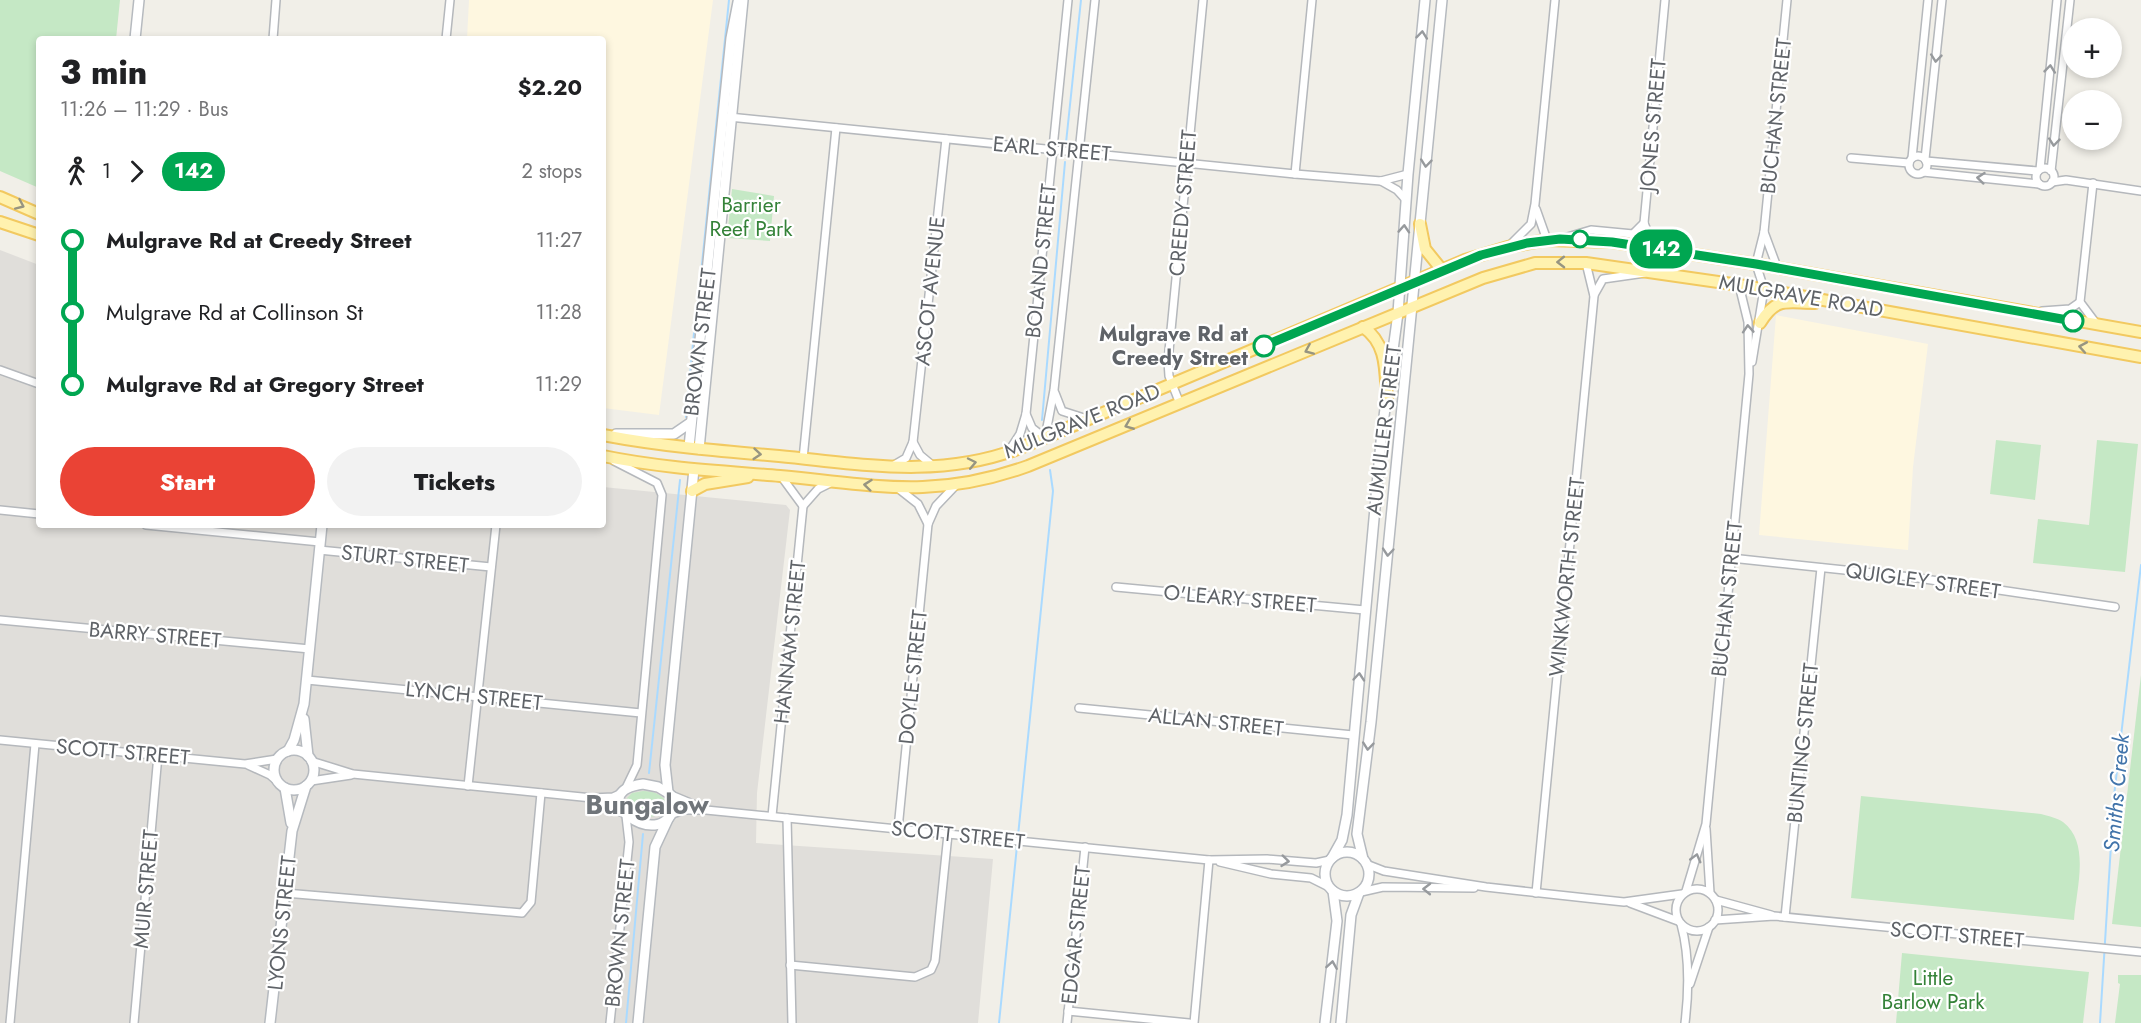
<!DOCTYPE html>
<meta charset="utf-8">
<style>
:root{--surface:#fff;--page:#f2f2f2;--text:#202124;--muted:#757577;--accent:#ea4335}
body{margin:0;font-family:Jost,sans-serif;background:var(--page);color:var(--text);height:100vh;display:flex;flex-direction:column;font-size:22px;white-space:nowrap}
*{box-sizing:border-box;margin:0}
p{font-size:20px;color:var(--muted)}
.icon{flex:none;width:33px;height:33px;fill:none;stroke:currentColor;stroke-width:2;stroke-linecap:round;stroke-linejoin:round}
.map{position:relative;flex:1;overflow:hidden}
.side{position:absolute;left:36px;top:36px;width:570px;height:492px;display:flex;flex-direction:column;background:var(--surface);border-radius:6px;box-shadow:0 3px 9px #0003}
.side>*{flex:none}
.badge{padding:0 12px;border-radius:20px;font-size:21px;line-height:39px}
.tools{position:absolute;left:2062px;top:18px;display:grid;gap:12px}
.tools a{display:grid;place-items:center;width:60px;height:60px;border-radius:50%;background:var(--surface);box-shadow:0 3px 9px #0003;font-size:30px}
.map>.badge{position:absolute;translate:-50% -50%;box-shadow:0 0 0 3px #fff}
.legs{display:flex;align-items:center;gap:9px;height:66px;padding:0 24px;font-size:20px}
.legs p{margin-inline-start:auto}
.headline{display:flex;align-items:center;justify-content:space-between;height:102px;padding:0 24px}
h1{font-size:33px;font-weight:800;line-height:45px}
.cta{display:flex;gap:12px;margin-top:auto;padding:12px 24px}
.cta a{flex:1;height:69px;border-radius:36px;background:var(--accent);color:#fff;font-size:24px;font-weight:800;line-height:69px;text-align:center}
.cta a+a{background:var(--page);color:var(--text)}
ul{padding:0 24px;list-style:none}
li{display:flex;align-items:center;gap:21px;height:72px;font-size:22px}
li i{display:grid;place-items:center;width:9px;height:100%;margin:0 8px;background:currentColor}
li i::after{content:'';width:15px;height:15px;margin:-8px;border:4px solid;border-radius:50%;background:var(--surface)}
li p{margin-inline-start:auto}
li:first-child i{background:linear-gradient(#0000 50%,currentColor 0)}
li:last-child i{background:linear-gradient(currentColor 50%,#0000 0)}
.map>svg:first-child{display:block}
.commercial{fill:#fef7e0}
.industrial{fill:#e0deda}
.green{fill:#c5e8c5}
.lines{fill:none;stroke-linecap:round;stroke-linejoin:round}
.stream{stroke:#aadaff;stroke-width:2}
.street-casing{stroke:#b5b8bc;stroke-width:10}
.secondary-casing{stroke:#b6babf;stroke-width:12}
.primary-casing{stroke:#f2c960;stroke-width:14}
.street{stroke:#fff;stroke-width:7}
.secondary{stroke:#fff;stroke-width:9}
.primary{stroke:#fff2af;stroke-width:10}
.oneway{stroke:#979a9d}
.oneway2{stroke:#979581}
.line-1-casing{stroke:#fff;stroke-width:14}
.line-1{stroke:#00a651;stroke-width:9}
.stop-1-dot{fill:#fff;stroke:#00a651;stroke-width:3}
.labels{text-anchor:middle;stroke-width:4.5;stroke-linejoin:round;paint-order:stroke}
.street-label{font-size:21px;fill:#5f6368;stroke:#fff}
.park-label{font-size:21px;fill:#348238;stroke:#fff}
.stop-label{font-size:21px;font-weight:bold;fill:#5f6368;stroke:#fff;text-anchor:end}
.water-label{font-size:22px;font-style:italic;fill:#4174aa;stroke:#fff}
.district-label{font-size:27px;font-weight:bold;fill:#70757a;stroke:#fff}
</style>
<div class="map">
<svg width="2141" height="1023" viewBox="0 0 2141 1023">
<rect width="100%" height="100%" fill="#f1efe8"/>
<!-- commercial -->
<g class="commercial">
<polygon points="469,0 713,0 659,415 603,408 603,39 467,39"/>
<polygon points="1776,315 1928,344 1913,467 1908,550 1759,535"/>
</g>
<!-- industrial -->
<polygon class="industrial" points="0,250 39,265 39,525 603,525 603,487 786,505 790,510 757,793 756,843 993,859 978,1023 0,1023"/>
<!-- green -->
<g class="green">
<polygon points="0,0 120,0 116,39 39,39 39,188 0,171"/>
<polygon points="732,189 774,196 770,241 727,238"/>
<polygon points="1996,440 2041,445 2035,500 1990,494"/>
<polygon points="2097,440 2138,444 2125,572 2033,563 2038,519 2089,525"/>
<polygon points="2141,675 2141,927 2112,924"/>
<path d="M 643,791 C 653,791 664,794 667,805 L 665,812 C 653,819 640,818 628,810 L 627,798 L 632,793 Z"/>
<path d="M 1861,796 L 2041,814 C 2048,816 2057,818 2063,822 C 2091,843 2076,890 2074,920 L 1851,898 Z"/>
<polygon points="1902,953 2089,972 2083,1023 1896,1023"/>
<polygon points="2118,975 2141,975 2141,1023 2115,1023 2120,984 2118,983"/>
</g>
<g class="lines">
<!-- stream -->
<g class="stream">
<polyline points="1066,143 1081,0"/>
<polyline points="698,303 729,0"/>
<polyline points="686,417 694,333"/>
<polyline points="1042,420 1065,162"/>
<polyline points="649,773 680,480"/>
<polyline points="626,1023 643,834"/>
<polyline points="999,1023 1053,491 1050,470"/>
<polyline points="2100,1023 2114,796 2141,565"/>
</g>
<!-- street casing -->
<g class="street-casing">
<g id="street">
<polyline points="273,39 276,0"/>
<polyline points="446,39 450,0"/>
<polyline points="729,117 1295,174 1381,181 1408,174"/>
<circle cx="1918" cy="165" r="9"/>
<polyline points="1851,158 1909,163"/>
<polyline points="1912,158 1928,0"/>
<polyline points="1925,159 1942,0"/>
<polyline points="1926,161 2038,171"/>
<circle cx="2045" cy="177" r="9"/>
<polyline points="2040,169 2057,0"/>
<polyline points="2051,171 2070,0"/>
<polyline points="1923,172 2039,184"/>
<polyline points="1295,174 1312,0"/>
<polyline points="1381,181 1397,190 1406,200"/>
<polyline points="2052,182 2066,180 2141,191"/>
<polyline points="2093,183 2080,302 2095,322"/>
<polyline points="1536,209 1547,240"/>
<polyline points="1764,232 1777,267"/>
<polyline points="1564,238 1591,230 1633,234 1644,223"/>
<polyline points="1510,245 1531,224 1535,204 1555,0"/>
<polyline points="1654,248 1644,223 1665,0"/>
<polyline points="1594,295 1603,279 1645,273"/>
<polyline points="2042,311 2070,309 2080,302"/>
<polyline points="1752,362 1764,289 1756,264 1764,232 1787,0"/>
<polyline points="0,370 39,384"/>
<polyline points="1055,393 1062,411 1087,419"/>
<polyline points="1180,404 1169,376 1168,361 1203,0"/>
<polyline points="1026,414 1032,428 1045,438 1054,390 1095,0"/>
<polyline points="913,442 920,455 932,465"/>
<polyline points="1009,451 1020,434 1026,414 1068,0"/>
<polyline points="803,459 836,128"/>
<polyline points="614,461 657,483 662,495 637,765 625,790"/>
<polyline points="894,465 906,458 913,442 946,139"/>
<polyline points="899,489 918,504 928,524"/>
<polyline points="803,506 818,489 830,483"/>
<polyline points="0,510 39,514"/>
<polyline points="146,525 320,542"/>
<polyline points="319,550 491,567"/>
<polyline points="1731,558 1911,577 2115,607"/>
<polyline points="1116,587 1365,610"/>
<polyline points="0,620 310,649"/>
<polyline points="307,680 641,713"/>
<polyline points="1079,708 1353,735"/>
<polyline points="0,740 245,764 277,759"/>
<polyline points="311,761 353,774 592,798 613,797 622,793"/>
<polyline points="248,765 270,775 277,781"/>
<polyline points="311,781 351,775"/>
<polyline points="468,786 496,525"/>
<polyline points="669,794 700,807"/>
<polyline points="594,799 623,813"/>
<polyline points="670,815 684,810 706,810 1209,860 1267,859 1316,863 1330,860"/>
<polyline points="772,816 803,506 781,476"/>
<polyline points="787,818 792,1023"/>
<polyline points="898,829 928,524 936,506 955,486"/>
<polyline points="1706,829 1710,893"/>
<polyline points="1220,862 1271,874 1311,878 1329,887"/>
<polyline points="1366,864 1384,871 1486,887 1586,898 1624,902 1682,894"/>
<circle cx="1697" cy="910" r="21"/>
<polyline points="1686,891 1706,824 1749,374 1748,322 1739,285"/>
<polyline points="1361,892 1383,887 1474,888"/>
<polyline points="285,893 522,913 531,902 541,793"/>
<polyline points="1536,893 1594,296 1586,263"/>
<polyline points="1716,900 1771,915"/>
<polyline points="1630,903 1678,921"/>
<polyline points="1785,917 1821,568"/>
<polyline points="1715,920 1774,916 2141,952"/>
<path d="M 1681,924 C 1690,957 1689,990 1685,1023"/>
<polyline points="790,965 915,977 931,970 935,961 948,834"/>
<polyline points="1690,984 1709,927"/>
<polyline points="1068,1011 1189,1023"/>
<polyline points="10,1023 35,744"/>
<polyline points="134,1023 158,755"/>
<polyline points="610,1023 629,842 626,816"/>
<polyline points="1067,1023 1085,847"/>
<polyline points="1194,1023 1209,860"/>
</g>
</g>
<!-- secondary casing -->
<g class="secondary-casing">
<g id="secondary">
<polyline points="135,39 139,0"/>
<polyline points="616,434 674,434 690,423"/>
<polyline points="689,447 731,38 738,2"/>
<polyline points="699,449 743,0"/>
<polyline points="304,719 308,756"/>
<circle cx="294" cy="770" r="20"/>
<polyline points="288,751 294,740 304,704 322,525"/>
<path d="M 643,784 L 658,787 L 671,795 L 674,807 C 661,855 579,793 643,784 Z"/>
<polyline points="285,788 291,823"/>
<polyline points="668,792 665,765 694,469"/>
<circle cx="1347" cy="874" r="22"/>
<polyline points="1332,858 1342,840 1347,815 1382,431 1398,313 1408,174 1425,0"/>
<polyline points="1363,859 1357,834 1371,722 1442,0"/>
<polyline points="270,1023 292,831 306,786"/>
<polyline points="638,1023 655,847 669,817"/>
<polyline points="1325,1023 1337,921 1333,891"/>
<polyline points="1341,1023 1351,915 1359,893"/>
</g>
</g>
<!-- primary casing -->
<g class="primary-casing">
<g id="primary">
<polyline points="0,197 39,214"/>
<polyline points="0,222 39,235"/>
<polyline points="1420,224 1425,249 1442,270"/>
<path d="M 1760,323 C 1777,296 1786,303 1815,303"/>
<path d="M 1363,327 C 1388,344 1385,372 1387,399"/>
<path d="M 603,435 C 661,446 720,451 779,456 C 863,464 936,479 1018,449 L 1465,260 L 1508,247 L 1547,240 L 1612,242 L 1756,264 L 2141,332"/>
<path d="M 603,456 C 661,468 721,471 780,476 C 875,485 934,500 1028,466 L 1483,278 L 1535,263 L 1586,263 L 1739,285 L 2141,357"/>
<polyline points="692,491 705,484 748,477"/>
</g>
</g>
<!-- street -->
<use href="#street" class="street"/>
<!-- secondary -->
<use href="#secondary" class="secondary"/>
<!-- primary -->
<use href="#primary" class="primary"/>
</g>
<!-- one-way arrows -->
<defs><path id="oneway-chevron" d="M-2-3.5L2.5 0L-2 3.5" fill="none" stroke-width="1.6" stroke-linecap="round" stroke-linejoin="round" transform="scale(1.5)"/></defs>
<g class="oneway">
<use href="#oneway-chevron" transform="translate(1422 35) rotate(-84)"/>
<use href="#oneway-chevron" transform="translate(1936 58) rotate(96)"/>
<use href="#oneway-chevron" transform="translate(2050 69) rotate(-84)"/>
<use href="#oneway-chevron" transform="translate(2054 142) rotate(96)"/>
<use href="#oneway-chevron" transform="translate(1426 163) rotate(96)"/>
<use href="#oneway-chevron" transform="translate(1981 178) rotate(-174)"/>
<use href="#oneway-chevron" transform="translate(1404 229) rotate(-86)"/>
<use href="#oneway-chevron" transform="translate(1748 329) rotate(-94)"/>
<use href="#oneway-chevron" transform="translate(1388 552) rotate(95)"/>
<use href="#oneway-chevron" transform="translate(1359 677) rotate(-85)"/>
<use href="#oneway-chevron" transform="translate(1368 746) rotate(96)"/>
<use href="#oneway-chevron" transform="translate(1696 858) rotate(-75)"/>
<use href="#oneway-chevron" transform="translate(1285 861) rotate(6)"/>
<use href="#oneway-chevron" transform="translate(1427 889) rotate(-179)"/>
<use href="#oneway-chevron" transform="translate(1332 965) rotate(-81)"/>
</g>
<g class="oneway2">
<use href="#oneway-chevron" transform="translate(20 205) rotate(24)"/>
<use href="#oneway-chevron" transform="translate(1561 262) rotate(179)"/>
<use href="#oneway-chevron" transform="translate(2083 347) rotate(-170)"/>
<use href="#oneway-chevron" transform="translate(1309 350) rotate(157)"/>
<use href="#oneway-chevron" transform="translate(1129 425) rotate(158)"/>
<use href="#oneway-chevron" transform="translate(757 454) rotate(5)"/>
<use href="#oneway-chevron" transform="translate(972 463) rotate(-12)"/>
<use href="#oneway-chevron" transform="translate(868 485) rotate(-174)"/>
</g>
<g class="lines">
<!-- line-1 casing -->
<g class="line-1-casing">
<polyline id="line-1" points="1264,346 1481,255 1527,243 1560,239 1612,242 1756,264 2073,321"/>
</g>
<!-- line-1 -->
<use href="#line-1" class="line-1"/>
</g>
<!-- markers -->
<g class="stop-1-dot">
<circle cx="1580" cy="239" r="8"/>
<circle cx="2073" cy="321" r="10"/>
<circle cx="1264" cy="346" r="10"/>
</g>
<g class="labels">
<!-- street labels -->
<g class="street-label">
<text transform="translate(1776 116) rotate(-84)" y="7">BUCHAN STREET</text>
<text transform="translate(1653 125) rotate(-85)" y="7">JONES STREET</text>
<text transform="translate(1052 149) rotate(5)" y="7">EARL STREET</text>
<text transform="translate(1183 203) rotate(-85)" y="7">CREEDY STREET</text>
<text transform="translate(1041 261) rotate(-84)" y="7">BOLAND STREET</text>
<text transform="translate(930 291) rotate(-84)" y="7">ASCOT AVENUE</text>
<text transform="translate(1801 296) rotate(10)" y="7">MULGRAVE ROAD</text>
<text transform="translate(700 342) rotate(-83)" y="7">BROWN STREET</text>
<text transform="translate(1082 421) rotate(-22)" y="7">MULGRAVE ROAD</text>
<text transform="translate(1384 430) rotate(-83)" y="7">AUMULLER STREET</text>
<text transform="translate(405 559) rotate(6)" y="7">STURT STREET</text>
<text transform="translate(1567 577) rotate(-84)" y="7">WINKWORTH STREET</text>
<text transform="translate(1923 581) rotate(8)" y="7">QUIGLEY STREET</text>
<text transform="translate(1240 599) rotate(5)" y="7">O'LEARY STREET</text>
<text transform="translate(1727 599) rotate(-84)" y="7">BUCHAN STREET</text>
<text transform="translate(155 635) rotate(5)" y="7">BARRY STREET</text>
<text transform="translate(790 642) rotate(-84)" y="7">HANNAM STREET</text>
<text transform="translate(913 677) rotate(-84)" y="7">DOYLE STREET</text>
<text transform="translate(474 696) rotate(6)" y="7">LYNCH STREET</text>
<text transform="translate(1216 722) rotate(6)" y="7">ALLAN STREET</text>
<text transform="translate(1803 743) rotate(-84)" y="7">BUNTING STREET</text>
<text transform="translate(123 752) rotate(5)" y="7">SCOTT STREET</text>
<text transform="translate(958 835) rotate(6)" y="7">SCOTT STREET</text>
<text transform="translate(146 889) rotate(-85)" y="7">MUIR STREET</text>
<text transform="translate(282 923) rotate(-84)" y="7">LYONS STREET</text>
<text transform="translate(620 933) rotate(-84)" y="7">BROWN STREET</text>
<text transform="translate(1076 935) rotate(-84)" y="7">EDGAR STREET</text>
<text transform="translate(1957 935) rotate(5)" y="7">SCOTT STREET</text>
</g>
<!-- park labels -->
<g class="park-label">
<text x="751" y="212">Barrier<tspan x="751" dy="24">Reef Park</tspan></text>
<text x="1933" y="985">Little<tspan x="1933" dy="24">Barlow Park</tspan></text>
</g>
<!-- stop labels -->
<g class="stop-label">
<text x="1248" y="341">Mulgrave Rd at<tspan x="1248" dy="24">Creedy Street</tspan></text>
</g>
<!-- water labels -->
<g class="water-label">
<text transform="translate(2116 793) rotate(-85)" y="8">Smiths Creek</text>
</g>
<!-- district labels -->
<g class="district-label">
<text x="647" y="814">Bungalow</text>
</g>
</g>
</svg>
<div class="tools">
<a>+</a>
<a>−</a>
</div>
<b class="badge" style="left:1661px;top:249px;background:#00a651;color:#fff">142</b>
<section class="side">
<div class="headline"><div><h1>3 min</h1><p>11:26 – 11:29 · Bus</p></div><b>$2.20</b></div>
<div class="legs"><svg class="icon" aria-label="walk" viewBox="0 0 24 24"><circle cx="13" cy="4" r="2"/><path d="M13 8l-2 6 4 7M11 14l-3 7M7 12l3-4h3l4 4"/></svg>1<svg class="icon" aria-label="forward" viewBox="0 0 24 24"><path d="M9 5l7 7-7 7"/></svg><b class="badge" style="background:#00a651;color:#fff">142</b><p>2 stops</p></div>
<ul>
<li><i style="color:#00a651"></i><b>Mulgrave Rd at Creedy Street</b><p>11:27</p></li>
<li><i style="color:#00a651"></i><span>Mulgrave Rd at Collinson St</span><p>11:28</p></li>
<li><i style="color:#00a651"></i><b>Mulgrave Rd at Gregory Street</b><p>11:29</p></li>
</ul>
<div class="cta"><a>Start</a><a>Tickets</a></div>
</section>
</div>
